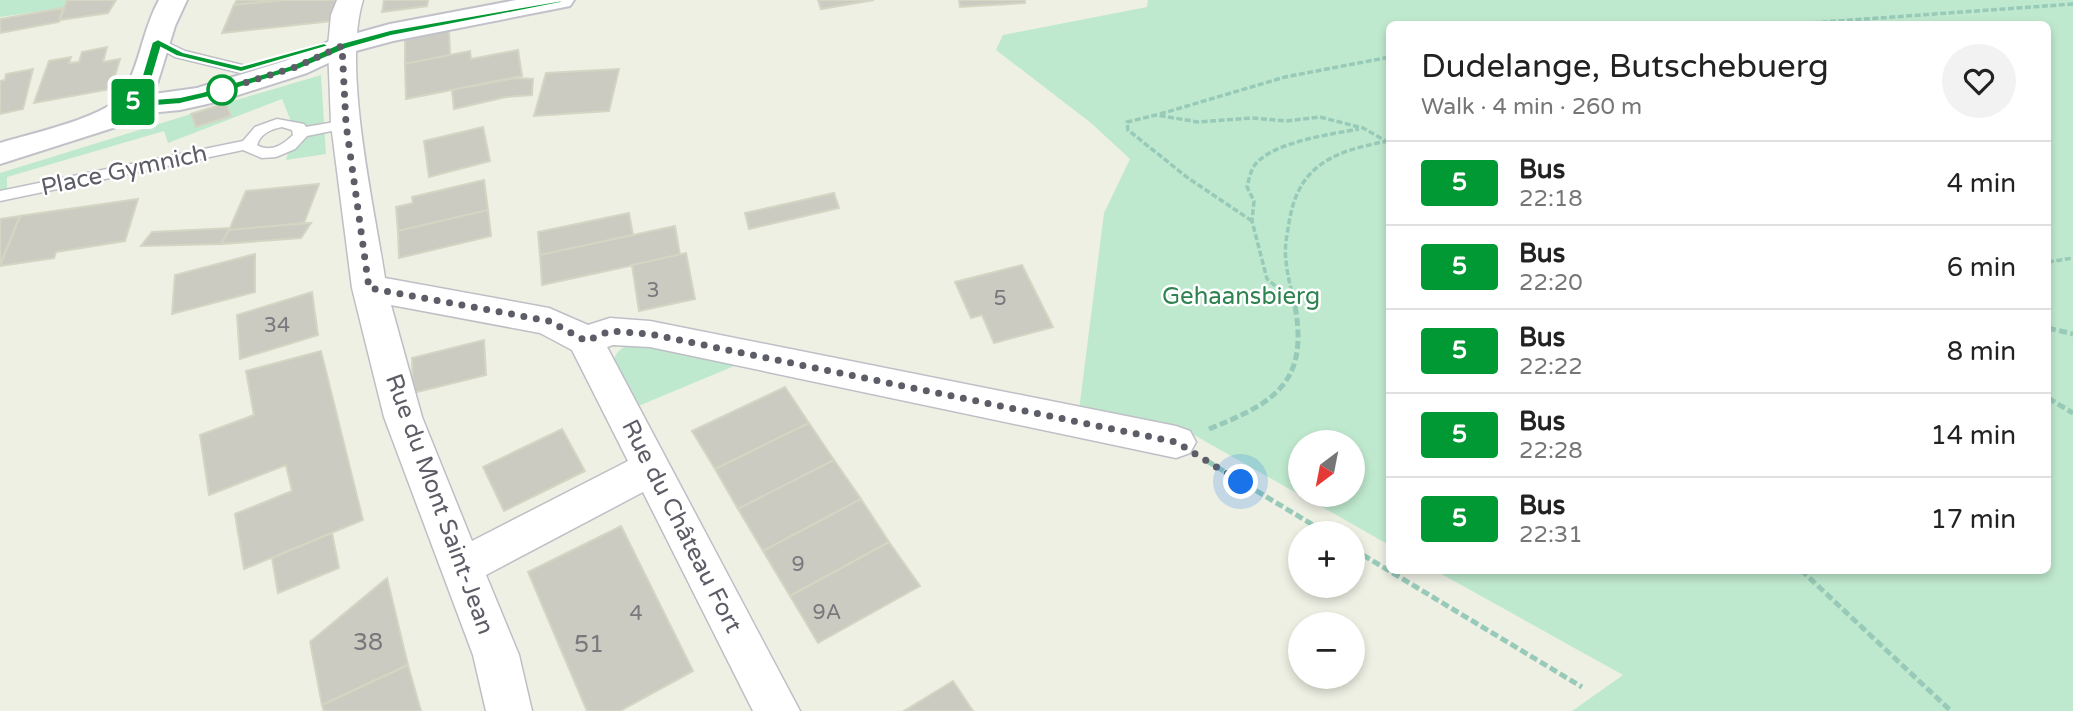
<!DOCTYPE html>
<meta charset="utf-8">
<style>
:root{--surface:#fff;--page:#f2f2f2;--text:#222;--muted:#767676;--line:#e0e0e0}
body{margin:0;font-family:"Varela Round",sans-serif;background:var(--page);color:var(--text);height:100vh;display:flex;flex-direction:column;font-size:26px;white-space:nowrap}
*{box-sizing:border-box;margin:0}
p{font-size:23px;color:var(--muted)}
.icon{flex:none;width:38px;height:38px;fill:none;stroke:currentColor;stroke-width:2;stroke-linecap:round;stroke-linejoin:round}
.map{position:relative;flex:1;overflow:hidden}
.details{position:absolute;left:1386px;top:21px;width:665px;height:553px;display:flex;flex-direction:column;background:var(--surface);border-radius:10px;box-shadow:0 4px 10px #0003}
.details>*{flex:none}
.badge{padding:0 14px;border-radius:5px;font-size:24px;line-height:46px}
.needle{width:46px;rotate:212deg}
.controls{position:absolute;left:1288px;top:430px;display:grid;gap:14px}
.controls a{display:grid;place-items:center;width:77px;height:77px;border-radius:50%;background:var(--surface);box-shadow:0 4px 10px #0003;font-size:35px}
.you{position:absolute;width:35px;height:35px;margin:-18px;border:5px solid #fff;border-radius:50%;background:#1a73e8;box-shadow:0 0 0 10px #1a73e833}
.map>.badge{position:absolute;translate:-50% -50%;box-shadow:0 0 0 4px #fff}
.round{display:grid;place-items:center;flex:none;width:74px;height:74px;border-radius:37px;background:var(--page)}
.headline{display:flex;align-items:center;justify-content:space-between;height:119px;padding:0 35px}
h1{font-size:33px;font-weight:600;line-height:52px}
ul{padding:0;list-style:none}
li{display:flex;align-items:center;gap:21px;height:84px;padding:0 35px;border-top:2px solid var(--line)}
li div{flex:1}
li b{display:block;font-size:26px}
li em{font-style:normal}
li .badge{min-width:77px;font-weight:700;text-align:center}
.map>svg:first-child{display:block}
.green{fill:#bfe9ce}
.building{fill:#cbcbc1;stroke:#d4d5c2;stroke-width:2}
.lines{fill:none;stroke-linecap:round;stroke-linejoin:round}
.lane-casing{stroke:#bebfc6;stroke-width:3}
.street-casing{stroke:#bebfc6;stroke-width:3}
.secondary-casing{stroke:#c1c1ca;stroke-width:4}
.path-far1{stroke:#97cab8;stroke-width:3.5;stroke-dasharray:6 2.5;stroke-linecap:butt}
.path{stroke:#97cab8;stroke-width:5;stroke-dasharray:8 3.5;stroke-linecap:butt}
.lane{fill:#fff;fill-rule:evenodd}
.street{fill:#fff;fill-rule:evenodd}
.secondary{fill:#fff;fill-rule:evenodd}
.line{fill:#093;stroke:#fff;stroke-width:2}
.walk{stroke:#5c5d66;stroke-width:7;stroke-dasharray:0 12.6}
.stop-dot{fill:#fff;stroke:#093;stroke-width:3.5}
.labels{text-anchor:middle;stroke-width:5;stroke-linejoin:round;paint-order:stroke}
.number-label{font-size:21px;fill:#78787d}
.street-label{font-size:24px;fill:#5c5d66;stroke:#fff}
.park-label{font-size:24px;fill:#2e8350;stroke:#fff}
.near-number-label{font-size:24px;fill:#78787d}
</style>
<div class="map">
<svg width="2073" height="711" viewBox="0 0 2073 711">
<rect width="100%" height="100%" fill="#eef0e4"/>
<!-- green -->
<g class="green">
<polygon points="0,0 67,0 63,8 0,17"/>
<polygon points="1148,0 2073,0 2073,711 1572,711 1623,675 1436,571 2048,570 2048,24 1390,24 1389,545 1301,495 1353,495 1353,443 1300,443 1300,495 1194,435 1079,410 1104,213 1130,159 1091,123 996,50 1003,35 1147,7"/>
<polygon points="321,75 326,154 286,160 290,146 295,143 292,124 282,99 168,143 164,131 7,177 7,194 0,196 0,173 191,114 196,127 230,116 226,103"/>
<path d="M 633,343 L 739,364 L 636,407 L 613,362 C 616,351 622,347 633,343 Z"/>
</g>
<!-- building -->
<g class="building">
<polygon points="67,0 116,0 108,13 60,20"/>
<polygon points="237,0 284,0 234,5"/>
<polygon points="284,0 339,0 332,21 222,33 234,5"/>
<polygon points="384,0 428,0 427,6 382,12"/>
<polygon points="818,0 874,0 821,9"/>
<polygon points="959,0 1025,0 1025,3 960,7"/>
<polygon points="63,8 59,22 0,33 0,19"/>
<polygon points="449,30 450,55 405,64 405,38"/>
<polygon points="107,47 103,62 120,59 111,89 34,103 49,61 71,57 69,63 79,62 82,52"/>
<polygon points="518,50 522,76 406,99 405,64 470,51 471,59"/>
<polygon points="33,69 23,109 0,114 0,81 5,80 6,74"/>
<polygon points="619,69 609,111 534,116 546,73"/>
<polygon points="515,78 533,79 532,95 506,97 454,109 452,90"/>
<polygon points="226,103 231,116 196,127 191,114"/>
<polygon points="483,127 490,161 429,177 424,141"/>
<polygon points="484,180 488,210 398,231 396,207 413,203 412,197"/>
<polygon points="319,184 304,223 229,230 246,191"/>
<polygon points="834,193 839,208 749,229 745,213"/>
<polygon points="138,199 125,241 56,252 54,258 0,266 20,216"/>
<polygon points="488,210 491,236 399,258 398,231"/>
<polygon points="629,213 633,235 540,255 538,232"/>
<polygon points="20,216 4,255 0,264 0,219"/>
<polygon points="311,223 301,238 221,244 229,230"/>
<polygon points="675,226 680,255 542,285 540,255"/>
<polygon points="230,228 221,244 141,246 152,232"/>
<polygon points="686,253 695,299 639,311 632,265"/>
<polygon points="255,254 255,292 172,314 175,275"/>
<polygon points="1022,265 1053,327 994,343 982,315 971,318 955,282"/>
<polygon points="312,292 318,335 240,359 237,315"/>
<polygon points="484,340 486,375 413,393 412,358"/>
<polygon points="321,351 363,520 244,569 235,514 292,491 286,465 209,495 200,435 254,415 246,371"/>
<polygon points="785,387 809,423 715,469 692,431"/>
<polygon points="809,423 834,460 738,509 715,469"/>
<polygon points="562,429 585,471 504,511 483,467"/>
<polygon points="834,460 861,499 763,551 738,509"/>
<polygon points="861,499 889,542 790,596 763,551"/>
<polygon points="621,526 693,671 620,711 587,711 528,572"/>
<polygon points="332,533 339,568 278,593 272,558"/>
<polygon points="889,542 920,586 818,643 790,596"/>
<polygon points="387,578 408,665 322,705 310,642"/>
<polygon points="408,665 421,711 324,711 322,705"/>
<polygon points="953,681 973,711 904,711"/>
</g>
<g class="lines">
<!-- lane casing -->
<g class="lane-casing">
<g id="lane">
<polygon points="158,38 185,51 246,66 248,69 241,73 175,57 153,45 153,39"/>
<path d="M 277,119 L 304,124 L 306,127 L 346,120 L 353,124 L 351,127 L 307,136 L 295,149 L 276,157 L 262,158 L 243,150 L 0,201 L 0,191 L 243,141 L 255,127 ZM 282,127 L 292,130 L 293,135 C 283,145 270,153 257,145 C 260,134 271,129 282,127 Z"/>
</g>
</g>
<!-- street casing -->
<g class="street-casing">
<path id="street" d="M 337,0 L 363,0 C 342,68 374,205 385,278 L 549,308 L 588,325 L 610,318 L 650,321 L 1176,426 L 1190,431 L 1196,442 L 1190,453 L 1176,458 L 650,347 L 613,345 L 607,347 L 800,711 L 753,711 L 643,492 L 486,575 L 519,655 L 532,711 L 486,711 L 473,655 L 384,417 L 352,288 L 331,124 L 328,46 L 331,15 ZM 391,305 L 540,333 L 572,350 L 628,461 L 472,541 L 422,417 Z"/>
</g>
<!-- secondary casing -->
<g class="secondary-casing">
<path id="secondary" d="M 159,0 L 187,0 L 175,26 L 154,94 L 197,88 L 285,61 L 332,40 L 390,24 L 516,0 L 574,0 L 570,6 L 560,8 L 393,41 L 352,52 L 307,73 L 216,102 L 180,110 L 139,114 L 122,125 L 0,164 L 0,143 C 29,134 110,117 124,92 C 140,63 143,29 159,0 Z"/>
</g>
<!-- path-far1 -->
<g class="path-far1">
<polyline points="1796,24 2073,4"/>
<polyline points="1160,114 1285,77 1390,57"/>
<polyline points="1252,221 1188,178 1128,130 1127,122 1156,115 1198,122 1252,118 1286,121 1320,117 1363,128 1386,141 1390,149"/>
<polyline points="2048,262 2073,258"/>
<path d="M 1295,302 L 1267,279 L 1252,221 L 1254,201 L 1247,187 C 1249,180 1250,172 1254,166 C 1271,142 1332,134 1359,129"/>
<path d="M 1296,308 C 1292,292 1287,276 1286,260 C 1284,248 1287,235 1289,223 C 1298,164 1335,151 1388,141"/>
</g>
<!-- path -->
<g class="path">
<polyline points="2048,328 2073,334"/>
<polyline points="2048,398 2073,413"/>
<path d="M 1209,429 C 1274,403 1309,383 1295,306"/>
<polyline points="1207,461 1328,534"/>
<polyline points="1353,549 1582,687"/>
<polyline points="1801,570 1951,711"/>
</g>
<!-- lane -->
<use href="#lane" class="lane"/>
<!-- street -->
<use href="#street" class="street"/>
<!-- secondary -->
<use href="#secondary" class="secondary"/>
</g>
<!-- line -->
<polygon class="line" points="560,3 391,36 346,49 300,69 209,97 180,104 131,108 126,104 138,89 152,42 158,39 183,52 241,66 324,43 329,46 241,72 176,56 161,48 149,89 140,100 180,97 202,92 292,65 338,44 390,30 563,0 563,2"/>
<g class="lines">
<!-- walk -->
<polyline class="walk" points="222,90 296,67 342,46 346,124 369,288 549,321 586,341 610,331 650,334 1176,442 1241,482"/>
</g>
<!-- markers -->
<circle class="stop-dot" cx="222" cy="90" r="14"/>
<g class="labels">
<!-- number labels -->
<g class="number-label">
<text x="653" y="297">3</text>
<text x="1000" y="305">5</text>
<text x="277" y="332">34</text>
<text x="798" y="571">9</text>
<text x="827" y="619">9A</text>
<text x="636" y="620">4</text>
</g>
<!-- street labels -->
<g class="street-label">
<text transform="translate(124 170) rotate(-12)" y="8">Place Gymnich</text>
<text transform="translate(440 504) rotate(70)" y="8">Rue du Mont Saint-Jean</text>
<text transform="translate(682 526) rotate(63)" y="8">Rue du Château Fort</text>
</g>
<!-- park labels -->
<g class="park-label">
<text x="1241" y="304">Gehaansbierg</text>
</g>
<!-- near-number labels -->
<g class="near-number-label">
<text x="368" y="650">38</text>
<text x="589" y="652">51</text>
</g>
</g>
</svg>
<div class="controls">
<a><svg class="needle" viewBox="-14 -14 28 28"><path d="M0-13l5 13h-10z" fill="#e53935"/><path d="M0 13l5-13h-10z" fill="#767676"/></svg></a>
<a>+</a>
<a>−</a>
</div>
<div class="you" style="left:1241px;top:482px"></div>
<b class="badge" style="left:133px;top:102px;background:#093;color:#fff">5</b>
<section class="details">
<div class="headline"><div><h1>Dudelange, Butschebuerg</h1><p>Walk · 4 min · 260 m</p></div><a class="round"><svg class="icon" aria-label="heart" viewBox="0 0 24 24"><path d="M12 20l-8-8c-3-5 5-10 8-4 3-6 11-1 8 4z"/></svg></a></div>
<ul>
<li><span class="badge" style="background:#093;color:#fff">5</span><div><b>Bus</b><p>22:18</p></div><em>4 min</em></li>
<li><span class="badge" style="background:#093;color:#fff">5</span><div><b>Bus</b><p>22:20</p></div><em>6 min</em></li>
<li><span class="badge" style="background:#093;color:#fff">5</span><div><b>Bus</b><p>22:22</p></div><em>8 min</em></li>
<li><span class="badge" style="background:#093;color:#fff">5</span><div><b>Bus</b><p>22:28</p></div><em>14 min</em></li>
<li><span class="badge" style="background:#093;color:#fff">5</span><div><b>Bus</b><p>22:31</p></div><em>17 min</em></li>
</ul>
</section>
</div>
